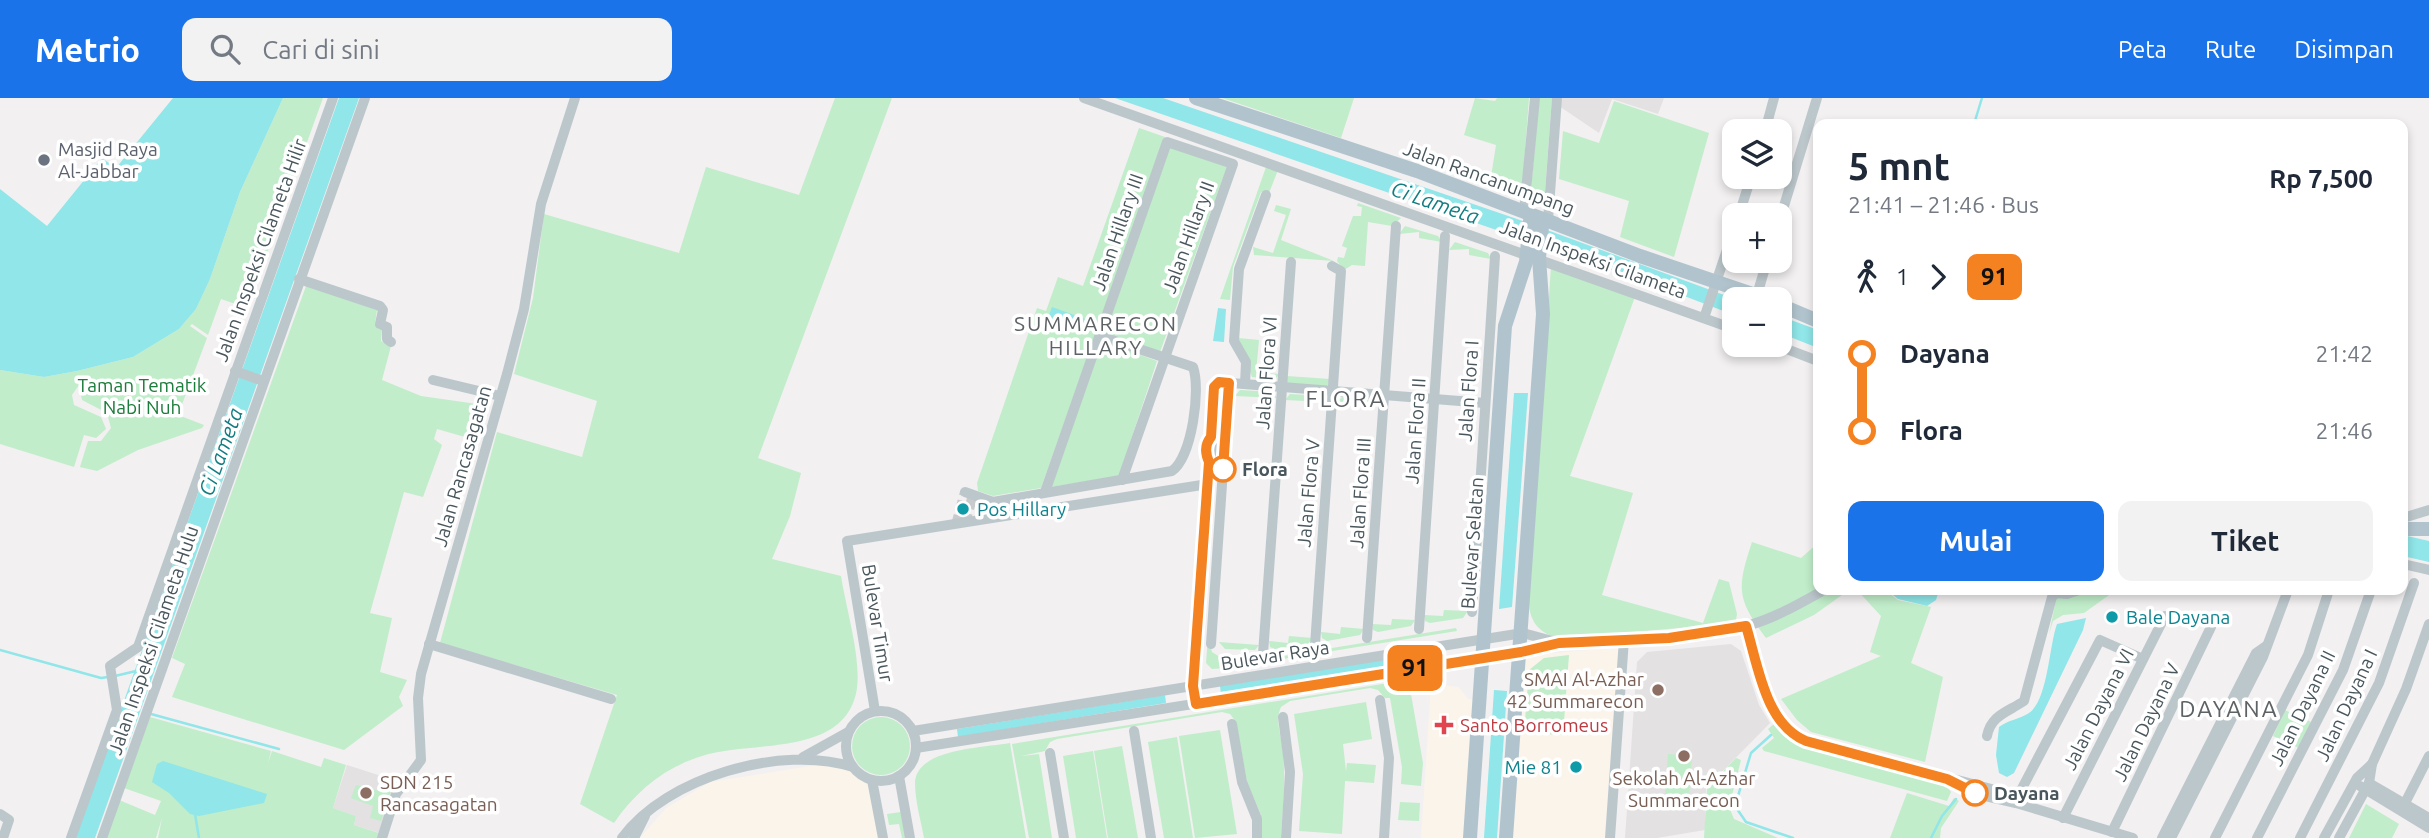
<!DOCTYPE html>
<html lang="id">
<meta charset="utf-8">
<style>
:root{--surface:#fff;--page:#f2f2f3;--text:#1f2937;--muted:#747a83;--accent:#1a73e8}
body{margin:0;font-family:Ubuntu,sans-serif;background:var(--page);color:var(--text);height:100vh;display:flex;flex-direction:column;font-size:26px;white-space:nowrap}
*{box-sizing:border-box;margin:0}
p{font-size:23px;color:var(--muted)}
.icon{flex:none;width:38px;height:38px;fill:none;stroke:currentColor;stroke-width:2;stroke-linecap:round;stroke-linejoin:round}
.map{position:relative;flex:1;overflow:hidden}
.panel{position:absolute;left:1813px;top:21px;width:595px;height:476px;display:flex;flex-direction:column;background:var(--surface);border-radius:14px;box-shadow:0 4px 10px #0003}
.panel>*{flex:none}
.badge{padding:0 14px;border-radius:10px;font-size:24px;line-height:46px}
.buttons{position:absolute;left:1722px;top:21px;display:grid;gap:14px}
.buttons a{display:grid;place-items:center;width:70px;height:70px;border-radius:14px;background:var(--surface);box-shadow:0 4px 10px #0003;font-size:35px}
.map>.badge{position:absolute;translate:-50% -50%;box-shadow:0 0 0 4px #fff}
.legs{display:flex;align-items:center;gap:10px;height:77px;padding:0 35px;font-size:23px}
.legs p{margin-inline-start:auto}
.summary{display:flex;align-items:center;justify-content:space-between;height:119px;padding:0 35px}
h1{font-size:38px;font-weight:700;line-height:52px}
.button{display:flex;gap:14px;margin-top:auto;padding:14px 35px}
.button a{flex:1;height:80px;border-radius:14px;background:var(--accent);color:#fff;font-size:28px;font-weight:700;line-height:80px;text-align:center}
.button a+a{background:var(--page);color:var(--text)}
ul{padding:0 35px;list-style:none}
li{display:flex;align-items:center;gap:24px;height:77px;font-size:26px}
li i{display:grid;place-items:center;width:10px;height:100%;margin:0 9px;background:currentColor}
li i::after{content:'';width:18px;height:18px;margin:-9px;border:5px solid;border-radius:50%;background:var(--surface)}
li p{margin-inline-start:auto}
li:first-child i{background:linear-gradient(#0000 50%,currentColor 0)}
li:last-child i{background:linear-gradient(currentColor 50%,#0000 0)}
header{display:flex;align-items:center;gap:42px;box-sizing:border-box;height:98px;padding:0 35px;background:var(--accent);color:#fff}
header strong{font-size:33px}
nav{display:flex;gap:38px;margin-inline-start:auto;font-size:24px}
.search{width:490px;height:63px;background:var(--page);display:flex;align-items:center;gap:18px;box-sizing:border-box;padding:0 24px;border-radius:14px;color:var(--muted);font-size:26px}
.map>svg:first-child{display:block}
.commercial{fill:#fbf4eb}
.education{fill:#e3e1e2}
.green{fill:#c1edca}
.water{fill:#90e6e8}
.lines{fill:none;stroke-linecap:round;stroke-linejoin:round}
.stream{stroke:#90e6e8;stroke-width:2.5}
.minor-tunnel{stroke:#c8cacc;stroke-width:10;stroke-dasharray:10 5;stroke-linecap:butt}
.minor{stroke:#bcc7cc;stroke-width:10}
.major{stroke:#b1c4cd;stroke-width:14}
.line-1-casing{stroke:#fff;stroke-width:16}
.line-1{stroke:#f58220;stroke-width:10}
.worship-dot{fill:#6b7280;stroke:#fff;stroke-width:2.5}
.stop-1-dot{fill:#fff;stroke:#f58220;stroke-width:3.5}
.culture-dot{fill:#0f9aa8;stroke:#fff;stroke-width:2.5}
.education-dot{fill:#8d6e63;stroke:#fff;stroke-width:2.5}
.health-dot{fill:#e0444e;stroke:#fff;stroke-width:2.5}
.labels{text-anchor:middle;stroke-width:7;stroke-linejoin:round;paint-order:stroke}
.worship-label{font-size:19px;fill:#5b616d;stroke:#fff;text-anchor:start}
.street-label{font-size:19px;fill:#49575d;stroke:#fff}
.park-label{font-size:19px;fill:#1c7c3b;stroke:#fff}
.stop-label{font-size:19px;font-weight:bold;fill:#49575d;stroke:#fff;text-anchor:start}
.culture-label{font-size:19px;fill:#0d838f;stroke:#fff;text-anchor:start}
.education-label{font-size:19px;fill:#785e54;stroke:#fff;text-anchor:end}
.health-label{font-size:19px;fill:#be3a42;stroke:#fff;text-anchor:start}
.water-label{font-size:21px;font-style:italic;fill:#127d81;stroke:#fff}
.neighbourhood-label{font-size:21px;letter-spacing:2px;fill:#5d6265;stroke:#fff}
.quarter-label{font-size:23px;letter-spacing:2px;fill:#5d6265;stroke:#fff}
</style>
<header>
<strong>Metrio</strong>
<div class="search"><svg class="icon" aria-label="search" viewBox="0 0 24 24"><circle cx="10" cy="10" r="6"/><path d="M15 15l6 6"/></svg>Cari di sini</div>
<nav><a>Peta</a><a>Rute</a><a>Disimpan</a></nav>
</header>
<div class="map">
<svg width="2429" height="740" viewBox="0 0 2429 740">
<rect width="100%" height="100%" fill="#f2f0f1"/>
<!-- commercial -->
<g class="commercial">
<polygon points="1620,549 1606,740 1509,740 1524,558"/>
<polygon points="1431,586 1459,589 1468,601 1475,602 1465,740 1421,740"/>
<polygon points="829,665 852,669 872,688 879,740 640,740 666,710 710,684"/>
</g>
<!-- education -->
<g class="education">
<polygon points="1557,0 1664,0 1658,16 1612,1 1599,35 1556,6"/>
<polygon points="1731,546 1741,553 1759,607 1770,625 1706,690 1705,732 1657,740 1625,740 1637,564 1647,554"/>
<polygon points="347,667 397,683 380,735 354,727 356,718 333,710"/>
</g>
<!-- green -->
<g class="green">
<polygon points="283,0 323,0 247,210 221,201 208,237 192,226 190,228 207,240 178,317 204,327 202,330 138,352 97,373 80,369 88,343 101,343 111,330 107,315 82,302 79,287 72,297 74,307 101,319 106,331 96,340 84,337 74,369 0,346 0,272 44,279 77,273 133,259 179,231 196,211 210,181 240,94"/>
<path d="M 835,0 L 892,0 L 758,360 L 801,375 L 790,418 L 772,461 L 841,478 C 846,510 861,559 857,590 C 847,660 751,642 702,658 C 665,669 636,693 614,725 L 580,706 L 617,597 L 440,545 L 497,334 L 582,359 L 597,303 L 514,276 L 533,200 L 544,116 L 679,155 L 706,69 L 799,97 Z"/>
<polygon points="1222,0 1354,0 1341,40"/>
<polygon points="1475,0 1495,3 1497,0 1529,0 1522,93 1490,85 1496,47 1464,37"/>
<polygon points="1539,0 1552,0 1544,107 1530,103"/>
<polygon points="1614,3 1709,35 1674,159 1620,139 1629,103 1559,81 1563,33 1599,45"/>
<polygon points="1139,30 1165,39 1041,390 993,398 978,393 977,385 1037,210 1046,213 1058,179 1083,188"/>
<polygon points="1170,49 1227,69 1160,254 1105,235"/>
<polygon points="1266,69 1278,72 1269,95 1261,94 1233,169 1230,202 1220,201"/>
<polygon points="1358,105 1401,120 1392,128 1368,124 1365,168 1352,167 1344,172 1337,163 1338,159 1344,160 1347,150 1342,148 1353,118 1361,118 1362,109 1357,108"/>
<polygon points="1276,107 1291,111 1281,142 1334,163 1254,157 1253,149 1273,155 1286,117 1274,113"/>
<polygon points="1405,128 1438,138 1442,144 1419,140 1419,134 1399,136"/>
<polygon points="1455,144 1488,155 1491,161 1469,157 1469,151 1449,152"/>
<path d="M 1551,168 L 1636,196 L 1570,378 L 1633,395 L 1602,497 L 1703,525 L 1719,481 L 1729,484 L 1737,516 L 1736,522 L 1704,528 L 1560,540 C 1541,537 1529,524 1529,504 Z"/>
<polygon points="306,188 377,212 375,226 382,231 381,243 391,248 382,282 421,298 484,307 472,341 437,331 434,341 442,347 423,399 404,394 370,515 392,520 380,574 407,582 399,599 403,608 344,652 172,599 185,566 172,560"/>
<polygon points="1238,240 1259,242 1256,274 1279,276 1276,281 1252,279"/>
<polygon points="1102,243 1157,263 1119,378 1051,389"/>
<polygon points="1287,278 1330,281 1327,289 1287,285"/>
<polygon points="1240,292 1273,294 1277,300 1235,298"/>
<polygon points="1290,296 1323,298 1327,304 1285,302"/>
<polygon points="1342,299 1374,302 1379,308 1336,305"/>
<path d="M 1752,444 L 1801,460 L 1818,445 L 1818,492 L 1849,492 L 1814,517 L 1766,540 C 1736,500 1737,490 1752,444 Z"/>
<polygon points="1857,492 1885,492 1898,502 1931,509 1911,565 1943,579 1925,664 1811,634 1797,622 1781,601 1881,558 1870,554 1881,518"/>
<polygon points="2058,492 2116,492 2084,515 2063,517 2053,523 2049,536"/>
<polygon points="1444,512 1468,513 1463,520 1430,525 1425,523 1424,517 1443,518"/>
<polygon points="1392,521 1415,522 1411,528 1378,534 1373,532 1372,526 1391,527"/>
<polygon points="1341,529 1364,531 1360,537 1327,543 1322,540 1321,534 1340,536"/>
<polygon points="1456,530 1457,533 1226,570 1212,571 1206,565 1208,540 1212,554 1223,561 1263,561"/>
<polygon points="1289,538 1313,540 1308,546 1275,551 1270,549 1269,543 1288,545"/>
<polygon points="1219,544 1259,547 1255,552 1225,551"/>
<polygon points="1569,557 1563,637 1524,635 1529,572 1544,560"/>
<path d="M 1413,581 L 1415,595 L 1411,596 L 1423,665 L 1421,688 L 1401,686 L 1402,669 L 1390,600 L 1385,600 L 1378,592 L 1370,590 L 1290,603 L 1281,609 C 1276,620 1279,630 1281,641 C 1287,674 1283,707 1281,740 L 1262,740 L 1261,717 L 1247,684 L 1236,624 L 1230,616 L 1222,614 L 1057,641 L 1050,644 L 1045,653 L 1021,658 L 1039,656 L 1052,740 L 1029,740 L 1012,646 Z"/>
<polygon points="1366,604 1372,641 1343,646 1346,673 1347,665 1376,667 1374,685 1345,683 1342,736 1299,733 1303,676 1294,616"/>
<polygon points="2285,612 2311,624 2299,650 2273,638"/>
<polygon points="150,619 271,653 268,665 272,653 321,669 324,660 346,667 333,710 356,718 354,727 379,735 377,740 158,740 162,720 156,740 106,740 119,702 155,717 161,703 124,690"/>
<circle cx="881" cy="648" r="29"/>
<polygon points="1774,626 1790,642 1804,648 1946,687 1951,694 1947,703 1764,653 1762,650 1774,640 1768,631"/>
<polygon points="1220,632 1237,736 1195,740 1179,638"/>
<polygon points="1177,639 1193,740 1164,740 1148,644"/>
<path d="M 1010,645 L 1026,740 L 924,740 C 921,723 915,703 915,685 C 916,650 984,650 1010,645 Z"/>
<polygon points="1122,648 1138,740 1108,740 1094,653"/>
<polygon points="1093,653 1107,740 1076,740 1063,658"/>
<polygon points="1668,656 1692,658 1689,699 1665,698"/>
<polygon points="1736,660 1741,662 1729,709 1734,721 1778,740 1704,740 1707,690"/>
<polygon points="388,681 394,683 381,723 370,720 373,708 351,700 356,687 383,694"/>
<polygon points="1907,695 1949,708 1954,700 1959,703 1941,730 1940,740 1890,740"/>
<polygon points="1400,704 1420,705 1419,723 1398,722"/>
<polygon points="2366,706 2399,726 2392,740 2349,740"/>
<polygon points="901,714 906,740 902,740 899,726 889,727 887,716"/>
</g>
<!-- water -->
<g class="water">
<polygon points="173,0 283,0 240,94 210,181 196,211 179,231 133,259 77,273 44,279 0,272 0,91 47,128 102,60 116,70"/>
<polygon points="339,0 359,0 95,740 75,740"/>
<polygon points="1115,0 1163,0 1517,121 1735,201 1734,217 1658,188"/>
<polygon points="1052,209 1088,222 1084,233 1048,220"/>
<polygon points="1218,210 1226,211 1224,244 1213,243"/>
<polygon points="1780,218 1818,232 1818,250 1780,235"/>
<polygon points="1514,295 1528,295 1512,509 1499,511"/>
<polygon points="2403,437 2429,443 2429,464 2403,458"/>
<polygon points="1887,492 1939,492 1936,502 1927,508 1898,501"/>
<path d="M 2086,520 L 2083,532 L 2014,675 L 2007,679 L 1999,675 L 1996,657 L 1999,629 C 2008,622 2020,621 2029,615 C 2048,602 2049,548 2057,526 Z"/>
<polygon points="1427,554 1428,561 1221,596 1220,588"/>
<polygon points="1494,592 1507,593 1497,740 1484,740"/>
<polygon points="1165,597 1166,605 958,639 957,631"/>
<polygon points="163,663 267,696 264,705 199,718 190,716 169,695 152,684 157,666"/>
</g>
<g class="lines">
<!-- stream -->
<g class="stream">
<polyline points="1974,26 1982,0"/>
<polyline points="0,552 101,580 108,579"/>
<polyline points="115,578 136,573"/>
<polyline points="151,616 279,651"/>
<polyline points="1771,637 1751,655 1735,708 1746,724 1793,740"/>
<polyline points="195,716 199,740"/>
<polyline points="1931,740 1942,718 1956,701"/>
</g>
<!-- minor-tunnel -->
<g class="minor-tunnel">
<polyline points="965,425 973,397"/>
<polyline points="956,427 965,394"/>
</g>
<!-- minor -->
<g class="minor">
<polyline points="1084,0 1734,231"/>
<polyline points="1765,33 1774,0"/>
<polyline points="1780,70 1794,74"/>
<polyline points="1524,113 1535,0"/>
<polyline points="1739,117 1751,79"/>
<polyline points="1780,121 1817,0"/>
<polyline points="1548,122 1557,0"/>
<polyline points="299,181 380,208 383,212 380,226 387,229 387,241 391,244"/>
<polyline points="1757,197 1767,163"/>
<polyline points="1704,220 1734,131"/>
<polyline points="1776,247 1818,263"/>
<polyline points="235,273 263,283"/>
<polyline points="433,282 500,298"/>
<polyline points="1245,286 1246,264 1234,243 1239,171 1266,97"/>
<polyline points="1211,339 1214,290 1218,284 1485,305"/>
<path d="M 1211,339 C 1216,347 1215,356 1209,364 C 1205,355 1205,346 1211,339 Z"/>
<path d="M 965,394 L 993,404 L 1172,373 C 1192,359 1201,291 1193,269 L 1100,238"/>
<polyline points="1045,394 1167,44 1233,66 1122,382"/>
<polyline points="2403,420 2429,412"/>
<polyline points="2403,466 2429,472"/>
<polyline points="1472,514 1495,158"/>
<path d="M 1746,528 C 1757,565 1764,618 1798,640 L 2018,698 L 2016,705 L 1972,695 L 1947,681"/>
<polyline points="1419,531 1445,138"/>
<polyline points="1367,540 1396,128"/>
<polyline points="429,546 611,601"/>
<polyline points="1211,546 1229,285"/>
<polyline points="1315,547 1341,173 1332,168"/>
<polyline points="1263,556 1291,164"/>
<polyline points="1380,602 1389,660 1384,740"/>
<polyline points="1196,606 1193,588 1209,364"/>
<circle cx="881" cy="648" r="35"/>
<polyline points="875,613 847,443 1208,386"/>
<polyline points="1283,619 1290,674 1286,740"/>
<polyline points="1232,626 1242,684 1257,721 1257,740"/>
<polyline points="913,633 1485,541 1523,535 1556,544"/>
<polyline points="1134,633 1151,740"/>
<path d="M 1987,638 C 1991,617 2008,614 2024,603 L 2052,499 L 2056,495 L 2067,496 L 2079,492"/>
<path d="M 916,650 L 1521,554 C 1595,536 1672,548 1746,528 C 1773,521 1799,506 1824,492"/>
<polyline points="1050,655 1064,740"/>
<polyline points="803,659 848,634"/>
<polyline points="899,678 910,740"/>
<polyline points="872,682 883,740"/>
<polyline points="2369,685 2429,720"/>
<polyline points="2360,688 2429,730"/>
<polyline points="2018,698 2100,542 2143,561"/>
<polyline points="2016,705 2133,740"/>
<polyline points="2405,705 2429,658"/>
<polyline points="0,716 9,722 3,740"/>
<polyline points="2063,720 2165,518"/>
<polyline points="2112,734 2211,529"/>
<polyline points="71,740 117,612 110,568 138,549 333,0"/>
<polyline points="102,740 365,0"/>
<polyline points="382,740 396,696 421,662 418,600 421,576 507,276 524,211 541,106 575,0"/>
<path d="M 622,740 C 666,679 782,646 853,669"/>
<polyline points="634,740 645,718"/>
<polyline points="1610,740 1624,541"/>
<polyline points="2162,740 2256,555 2266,548"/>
<polyline points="2171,740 2263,559 2288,492"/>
<polyline points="2215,740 2308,557 2329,492"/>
<polyline points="2257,740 2343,572 2371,492"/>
<polyline points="2300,740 2379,585 2414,485"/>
<polyline points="2324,740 2357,680 2372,666"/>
<polyline points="2339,740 2369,685 2372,666 2406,591 2429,526"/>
</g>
<!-- major -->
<g class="major">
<polyline points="1196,0 1417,73 1640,158 1767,201"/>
<polyline points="1780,207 1818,223"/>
<polyline points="2403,431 2429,431"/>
<polyline points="1470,740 1505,228 1526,164 1530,123"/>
<polyline points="1506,740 1543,216 1539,160 1542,128"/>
</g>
</g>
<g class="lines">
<!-- line-1 casing -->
<g class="line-1-casing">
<path id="line-1" d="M 1223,371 L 1229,285 L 1219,284 L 1214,289 L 1211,339 C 1205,346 1205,355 1209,364 L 1193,588 L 1196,606 L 1521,554 L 1559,545 L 1669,540 L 1746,528 C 1758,567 1765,626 1806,643 L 1947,681 L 1975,695"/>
</g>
<!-- line-1 -->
<use href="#line-1" class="line-1"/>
</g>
<!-- markers -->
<circle class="worship-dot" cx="44" cy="62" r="7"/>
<g class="stop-1-dot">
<circle cx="1223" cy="371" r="12"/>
<circle cx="1975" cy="695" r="12"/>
</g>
<g class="culture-dot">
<circle cx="963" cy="411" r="7"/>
<circle cx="2112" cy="519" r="7"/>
<circle cx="1576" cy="669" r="7"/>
</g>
<g class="education-dot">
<circle cx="1658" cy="592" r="7"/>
<circle cx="1684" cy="658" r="7"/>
<circle cx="366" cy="695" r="7"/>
</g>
<path class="health-dot" d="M1440.5 616.5h7v7h7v7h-7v7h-7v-7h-7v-7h7z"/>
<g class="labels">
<!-- worship labels -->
<g class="worship-label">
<text x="58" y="58">Masjid Raya<tspan x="58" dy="22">Al-Jabbar</tspan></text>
</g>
<!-- street labels -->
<g class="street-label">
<text transform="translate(1489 80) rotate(20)" y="7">Jalan Rancanumpang</text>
<text transform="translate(1117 134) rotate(-71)" y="7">Jalan Hillary III</text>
<text transform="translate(1188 139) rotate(-70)" y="7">Jalan Hillary II</text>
<text transform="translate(260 152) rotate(-70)" y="7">Jalan Inspeksi Cilameta Hilir</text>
<text transform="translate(1593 161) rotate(20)" y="7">Jalan Inspeksi Cilameta</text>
<text transform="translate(1266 275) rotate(-86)" y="7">Jalan Flora VI</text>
<text transform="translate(1468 293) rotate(-86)" y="7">Jalan Flora I</text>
<text transform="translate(1415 333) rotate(-86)" y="7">Jalan Flora II</text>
<text transform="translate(462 368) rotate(-74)" y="7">Jalan Rancasagatan</text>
<text transform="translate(1308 395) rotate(-85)" y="7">Jalan Flora V</text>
<text transform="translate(1360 395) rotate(-86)" y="7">Jalan Flora III</text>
<text transform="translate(1472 445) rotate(-86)" y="7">Bulevar Selatan</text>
<text transform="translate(878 525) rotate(81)" y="7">Bulevar Timur</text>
<text transform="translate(153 542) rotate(-71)" y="7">Jalan Inspeksi Cilameta Hulu</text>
<text transform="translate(1275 557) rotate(-9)" y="7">Bulevar Raya</text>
<text transform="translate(2346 607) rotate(-65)" y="7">Jalan Dayana I</text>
<text transform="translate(2302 610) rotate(-64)" y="7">Jalan Dayana II</text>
<text transform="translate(2098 611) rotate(-63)" y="7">Jalan Dayana VI</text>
<text transform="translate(2146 624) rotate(-64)" y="7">Jalan Dayana V</text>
</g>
<!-- park labels -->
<g class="park-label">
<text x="142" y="294">Taman Tematik<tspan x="142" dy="22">Nabi Nuh</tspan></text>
</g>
<!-- stop labels -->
<g class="stop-label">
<text x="1242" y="378">Flora</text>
<text x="1994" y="702">Dayana</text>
</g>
<!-- culture labels -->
<g class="culture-label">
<text x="977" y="418">Pos Hillary</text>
<text x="2126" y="526">Bale Dayana</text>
<text x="1562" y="676" text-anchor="end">Mie 81</text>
</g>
<!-- education labels -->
<g class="education-label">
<text x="1644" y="588">SMAI Al-Azhar<tspan x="1644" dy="22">42 Summarecon</tspan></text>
<text x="1684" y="687" text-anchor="middle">Sekolah Al-Azhar<tspan x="1684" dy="22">Summarecon</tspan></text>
<text x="380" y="691" text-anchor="start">SDN 215<tspan x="380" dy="22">Rancasagatan</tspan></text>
</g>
<!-- health labels -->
<g class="health-label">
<text x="1460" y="634">Santo Borromeus</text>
</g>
<!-- water labels -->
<g class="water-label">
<text transform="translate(1435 105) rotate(19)" y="7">Ci Lameta</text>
<text transform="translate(221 354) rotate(-70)" y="7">Ci Lameta</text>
</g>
<!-- neighbourhood labels -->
<g class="neighbourhood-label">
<text x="1096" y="233">SUMMARECON<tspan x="1096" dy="24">HILLARY</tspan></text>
</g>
<!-- quarter labels -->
<g class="quarter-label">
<text x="1346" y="309">FLORA</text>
<text x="2229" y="619">DAYANA</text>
</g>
</g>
</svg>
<div class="buttons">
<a><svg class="icon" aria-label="layers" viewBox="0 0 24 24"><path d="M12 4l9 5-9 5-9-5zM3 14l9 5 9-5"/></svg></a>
<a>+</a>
<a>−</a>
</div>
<b class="badge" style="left:1415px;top:570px;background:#f58220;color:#111">91</b>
<section class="panel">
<div class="summary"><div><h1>5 mnt</h1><p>21:41 – 21:46 · Bus</p></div><b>Rp 7,500</b></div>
<div class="legs"><svg class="icon" aria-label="walk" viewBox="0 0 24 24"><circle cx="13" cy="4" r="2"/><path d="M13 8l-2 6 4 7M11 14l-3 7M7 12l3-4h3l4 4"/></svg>1<svg class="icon" aria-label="forward" viewBox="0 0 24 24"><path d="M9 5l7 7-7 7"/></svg><b class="badge" style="background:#f58220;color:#111">91</b></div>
<ul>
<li><i style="color:#f58220"></i><b>Dayana</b><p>21:42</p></li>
<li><i style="color:#f58220"></i><b>Flora</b><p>21:46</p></li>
</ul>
<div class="button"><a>Mulai</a><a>Tiket</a></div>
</section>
</div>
